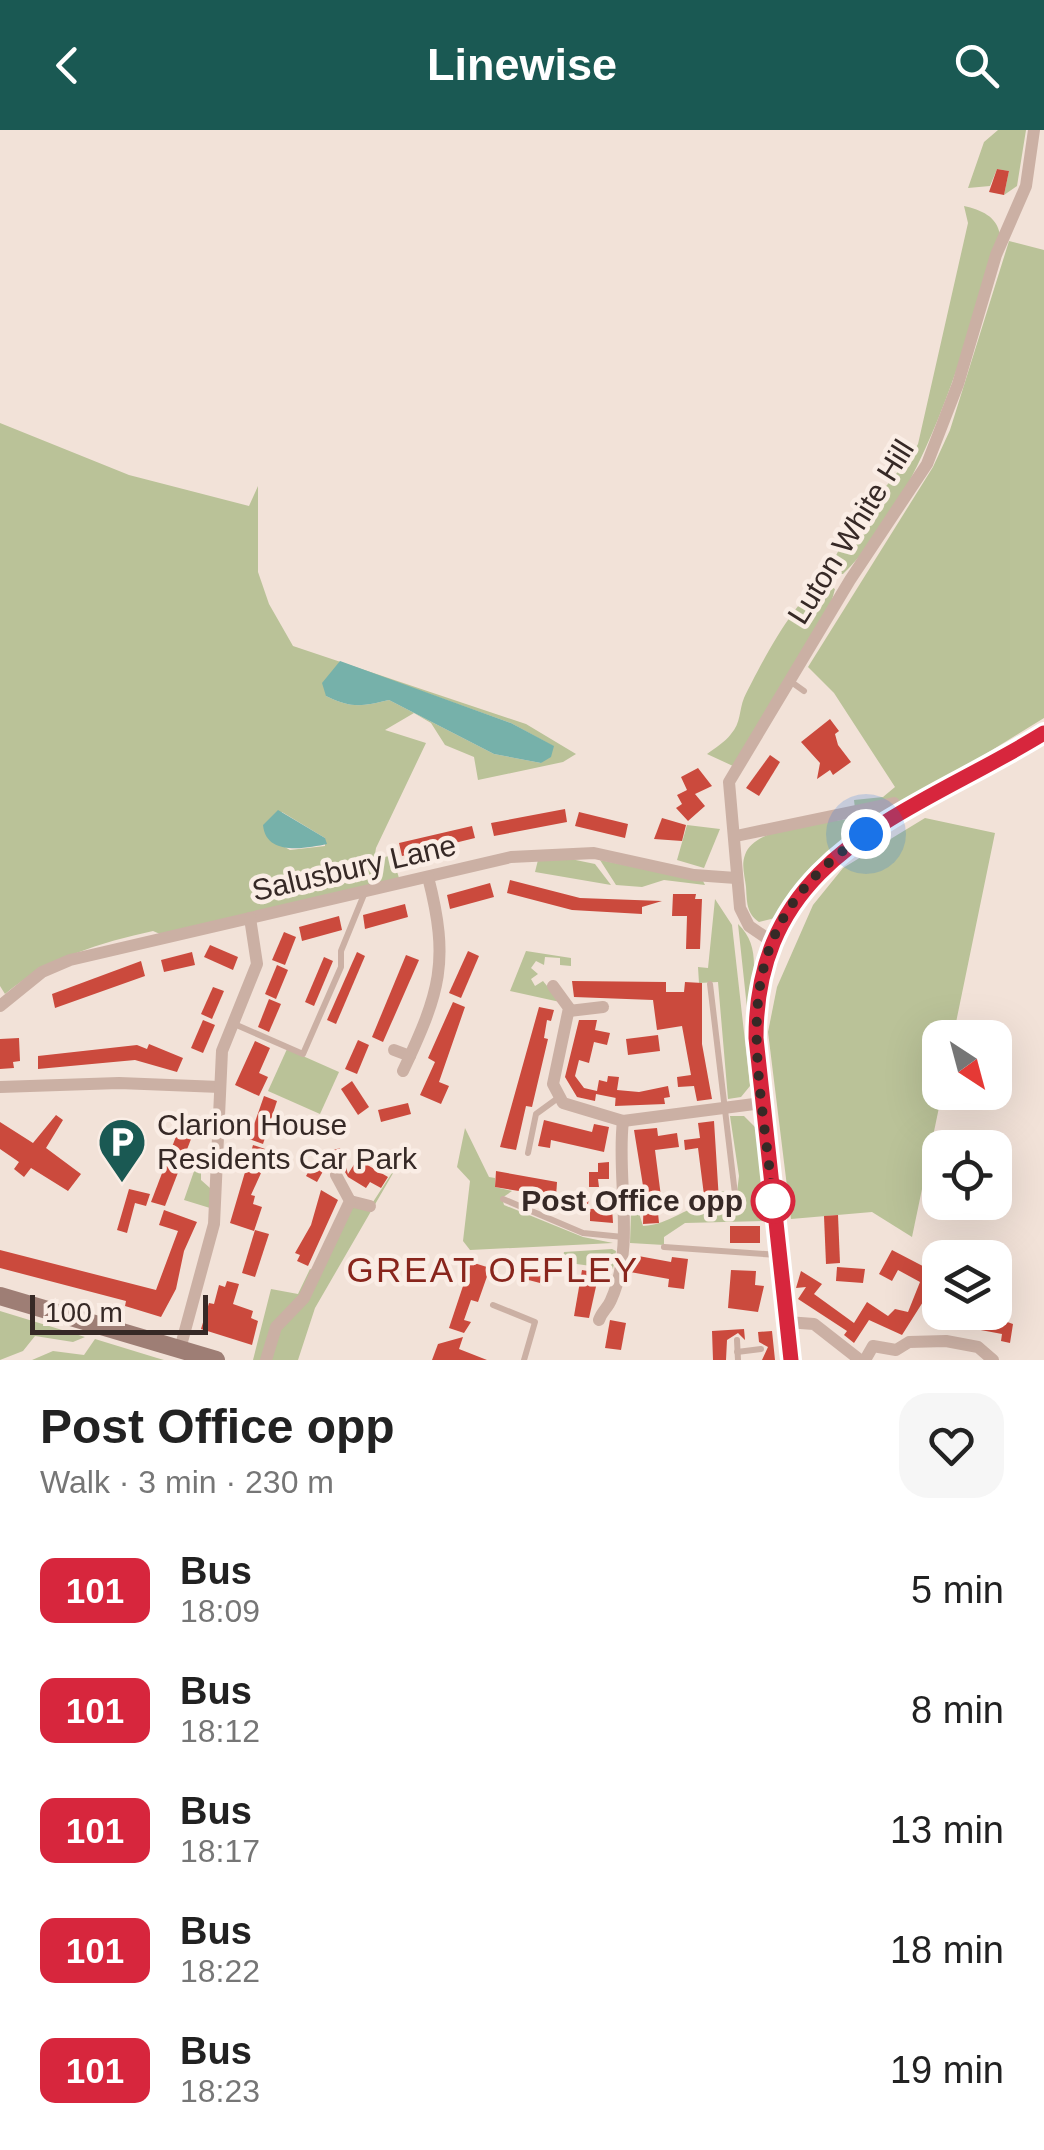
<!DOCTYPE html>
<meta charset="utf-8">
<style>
:root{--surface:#fff;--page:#f6f6f6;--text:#222;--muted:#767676;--accent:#1a5953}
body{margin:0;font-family:Arial,sans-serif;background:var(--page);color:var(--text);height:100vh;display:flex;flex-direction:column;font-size:38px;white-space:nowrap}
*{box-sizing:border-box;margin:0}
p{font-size:32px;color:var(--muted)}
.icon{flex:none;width:55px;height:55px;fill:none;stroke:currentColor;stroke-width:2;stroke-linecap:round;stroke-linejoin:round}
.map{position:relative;height:1230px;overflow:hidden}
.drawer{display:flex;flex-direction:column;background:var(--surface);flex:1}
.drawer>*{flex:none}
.badge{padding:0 20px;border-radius:15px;font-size:35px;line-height:65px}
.needle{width:65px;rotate:144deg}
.fabs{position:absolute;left:922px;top:890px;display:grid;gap:20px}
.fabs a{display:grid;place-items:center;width:90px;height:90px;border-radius:20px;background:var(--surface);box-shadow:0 10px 40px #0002;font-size:50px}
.scale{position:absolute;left:30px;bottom:25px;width:178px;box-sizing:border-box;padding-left:10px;border:5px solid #362926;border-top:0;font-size:28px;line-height:35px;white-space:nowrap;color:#362926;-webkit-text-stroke:8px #faede5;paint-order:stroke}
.you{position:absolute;width:50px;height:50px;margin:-25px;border:8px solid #fff;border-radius:50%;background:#1a73e8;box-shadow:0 0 0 15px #1a73e833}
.map>.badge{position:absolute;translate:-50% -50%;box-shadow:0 0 0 5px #fff}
.round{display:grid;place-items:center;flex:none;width:105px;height:105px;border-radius:30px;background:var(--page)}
.summary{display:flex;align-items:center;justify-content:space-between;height:170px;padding:0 40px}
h1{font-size:48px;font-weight:600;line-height:75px}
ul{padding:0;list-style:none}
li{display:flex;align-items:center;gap:30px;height:120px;padding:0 40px}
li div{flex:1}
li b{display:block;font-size:38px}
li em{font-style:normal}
li .badge{min-width:110px;font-weight:700;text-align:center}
header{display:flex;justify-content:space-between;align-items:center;height:130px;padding:0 40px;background:var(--accent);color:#fff;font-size:45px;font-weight:600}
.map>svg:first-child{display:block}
.green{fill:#bac298;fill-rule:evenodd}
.water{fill:#76b1aa}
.building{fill:#cb4a3d}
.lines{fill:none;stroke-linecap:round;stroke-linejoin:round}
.lane{stroke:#cbb0a4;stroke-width:6}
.street{stroke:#cbb0a4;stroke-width:12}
.secondary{stroke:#9e7e75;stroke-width:18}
.line-casing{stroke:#fff;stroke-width:22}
.line{stroke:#d7263d;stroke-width:15}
.walk{stroke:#362926;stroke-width:10;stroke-dasharray:0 18}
.stop-dot{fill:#fff;stroke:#d7263d;stroke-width:5}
.labels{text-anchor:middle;stroke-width:9;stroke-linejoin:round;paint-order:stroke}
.street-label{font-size:30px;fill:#362926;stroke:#faede5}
.poi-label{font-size:30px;fill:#362926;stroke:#faede5;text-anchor:start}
.stop-label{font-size:30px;font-weight:bold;fill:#362926;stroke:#faede5;text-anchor:end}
.quarter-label{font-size:35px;letter-spacing:2.5px;fill:#88251c;stroke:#faede5}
</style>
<header><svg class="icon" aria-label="back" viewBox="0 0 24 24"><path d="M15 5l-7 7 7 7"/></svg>Linewise<svg class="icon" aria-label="search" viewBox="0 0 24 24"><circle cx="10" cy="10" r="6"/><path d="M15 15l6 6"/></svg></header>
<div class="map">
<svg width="1044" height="1230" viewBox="0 0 1044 1230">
<rect width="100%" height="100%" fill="#f2e2d8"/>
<!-- green -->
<g class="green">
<polygon points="998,0 1026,0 1017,56 1004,65 1009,41 997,39 990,56 968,58 984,12"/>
<path d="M 964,76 C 981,80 997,86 1000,105 C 964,216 928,360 843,444 L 832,444 C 826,418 903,342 918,314 L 968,93 Z"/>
<path d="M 1009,111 L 1044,120 L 1044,588 L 828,721 L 808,740 L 775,788 L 759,792 C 746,783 747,771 746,757 C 745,747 741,735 745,725 C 757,688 856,697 890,677 L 855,679 L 854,670 L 883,667 L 895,657 L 834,563 L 808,537 L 933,337 L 950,300 Z"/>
<path d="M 0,293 L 129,345 L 249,376 L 258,356 L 258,442 L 269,474 L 293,516 L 526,594 L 576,624 L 563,632 L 478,650 L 474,627 L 445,615 L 431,593 L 414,583 L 385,600 L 426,613 L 376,718 L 374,730 L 392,725 L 399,748 L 160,804 L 153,801 C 102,812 46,829 5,864 L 0,856 ZM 340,532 L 511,593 L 553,616 L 541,633 L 494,624 L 389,570 C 363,576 352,579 326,566 ZM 282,682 L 325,708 L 325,716 L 290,720 L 271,709 Z"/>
<path d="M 825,453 L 835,459 L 830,477 L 733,636 L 707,624 C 715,618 725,612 731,604 C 741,593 739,580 744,568 C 757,541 798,461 825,453 Z"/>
<polygon points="925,688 995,703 953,907 940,908 942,963 912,1107 872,1082 791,1089 768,902 777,857 813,775 843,738"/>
<polygon points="687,695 720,699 704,738 677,730"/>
<polygon points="566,728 595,734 611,755 535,742 538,730"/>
<polygon points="600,730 703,751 705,755 664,750 642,757 616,755"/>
<polygon points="715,769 732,795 750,956 741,967 728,969 718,852 699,853 698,837 708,838"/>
<path d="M 738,794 C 765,820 750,854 748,887 Z"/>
<polygon points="526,821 571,828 571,836 560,835 560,828 545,827 544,835 536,831 531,838 538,844 531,849 535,856 543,851 560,872 510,861"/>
<polygon points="287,919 339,942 320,984 268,961"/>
<path d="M 730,986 L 744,986 L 755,997 L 767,1091 L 685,1093 L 664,1107 L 664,1115 L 630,1113 L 631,1083 L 639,1083 L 643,1096 C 670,1095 686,1075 718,1071 L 717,1061 L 737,1062 L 739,1046 Z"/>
<polygon points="465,998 489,1047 495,1048 495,1057 512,1061 502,1068 504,1075 583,1107 613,1113 470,1120 463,1111 470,1051 457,1037"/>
<polygon points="201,1021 201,1050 210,1058 210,1078 184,1070"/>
<polygon points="403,1026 315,1178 298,1230 270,1230 280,1198 352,1078 373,1072"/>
<polygon points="612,1119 616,1121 613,1139 562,1132 564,1122"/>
<polygon points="310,1139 314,1141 261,1230 253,1230 271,1159 298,1164"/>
<polygon points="0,1181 85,1207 73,1212 35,1206 23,1221 0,1230"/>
<polygon points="95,1209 157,1228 164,1230 32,1230 53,1221 84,1225"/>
</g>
<!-- water -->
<g class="water">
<path d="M 340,531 L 511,593 L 554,616 L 551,627 L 541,633 L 494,624 L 389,570 C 363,576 352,579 326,566 L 322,553 Z"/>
<path d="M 278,680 L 325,708 L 327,714 C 307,718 266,727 263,695 Z"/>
</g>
<!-- building -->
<g class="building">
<polygon points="997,39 1009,41 1004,65 989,62"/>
<polygon points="830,589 839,601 835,604 838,615 851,632 833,645 830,640 817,649 820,633 801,612"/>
<polygon points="770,625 780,632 759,666 746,658"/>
<polygon points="698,638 712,656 695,664 705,676 688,691 676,678 682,674 677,665 687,660 681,647"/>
<polygon points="565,679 567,692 494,706 491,693"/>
<polygon points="579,682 628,694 625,708 575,696"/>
<polygon points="662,688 686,695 682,711 654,709"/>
<polygon points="472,696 475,708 402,726 399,713"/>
<polygon points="510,750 580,768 662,771 642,777 642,784 572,780 507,763"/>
<polygon points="490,753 494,767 450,779 447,765"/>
<polygon points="673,764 696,764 695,769 702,769 700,819 686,819 687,786 672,786"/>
<polygon points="405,774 408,787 365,799 363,785"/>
<polygon points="339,786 342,800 302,811 299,797"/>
<polygon points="284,802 296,807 285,835 272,830"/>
<polygon points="210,815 238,827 233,840 204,827"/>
<polygon points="468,821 479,826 461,868 449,863"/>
<polygon points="192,822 195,835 164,842 161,830"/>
<polygon points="357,822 365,826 336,894 327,890"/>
<polygon points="406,825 419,830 383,912 372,907"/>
<polygon points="324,827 333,831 314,876 305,872"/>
<polygon points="141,831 145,846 55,878 52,864"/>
<polygon points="277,835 288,840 276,869 265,864"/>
<polygon points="572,851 666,852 666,862 684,862 685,852 702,853 702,914 712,969 697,971 694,956 678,957 677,947 691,945 682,896 657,900 653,870 574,867"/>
<polygon points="213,857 224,861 212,889 201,884"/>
<polygon points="269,869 281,874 269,902 258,897"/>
<polygon points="453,872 465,877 439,952 449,956 441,974 420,965 435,932 428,928"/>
<polygon points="539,877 554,880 551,891 547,890 544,908 548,909 532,977 526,976 516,1020 500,1017"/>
<polygon points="203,890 215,895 203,923 191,918"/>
<polygon points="579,890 597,890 595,900 610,903 607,915 594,912 589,933 579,930 575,946 584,958 597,961 599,950 607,952 608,946 619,947 617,960 639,962 668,956 670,967 664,968 665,974 615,976 616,963 616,968 596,964 595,971 577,967 565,947"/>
<polygon points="658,905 660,921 628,925 626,909"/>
<polygon points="19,908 20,931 13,932 14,938 0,939 0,909"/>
<polygon points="358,910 369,915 357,944 345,939"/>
<polygon points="255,911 270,918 259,943 268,947 259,966 235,955"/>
<polygon points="149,914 183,928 177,942 135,930 38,939 38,926 137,915 147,919"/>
<polygon points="352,951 369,977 358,985 341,959"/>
<polygon points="264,966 277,971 263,1014 249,1009"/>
<polygon points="408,973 411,984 381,992 378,980"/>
<polygon points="56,985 63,990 46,1018 81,1044 68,1061 31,1038 24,1047 14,1039 19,1032 0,1019 0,992 33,1013"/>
<polygon points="544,990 592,1002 594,994 609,997 604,1022 551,1010 550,1018 538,1016"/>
<polygon points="714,991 719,1071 705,1073 698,1018 685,1020 684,1010 700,1008 698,993"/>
<polygon points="180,996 193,1004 165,1076 151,1072"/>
<polygon points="657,998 658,1006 677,1003 679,1017 655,1020 663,1082 658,1083 659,1093 643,1094 644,1062 634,1000"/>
<polygon points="253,1015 271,1021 251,1065 255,1066 253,1074 262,1077 254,1101 230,1093"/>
<polygon points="340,1018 348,1044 355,1033 361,1037 364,1033 388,1047 381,1058 370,1052 366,1058 348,1047 342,1037 333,1036 331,1027 317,1052 306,1046 318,1025"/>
<polygon points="609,1032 609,1049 598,1049 599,1057 589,1057 589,1042 598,1042 598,1033"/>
<polygon points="496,1041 557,1052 556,1067 495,1057"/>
<polygon points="129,1059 150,1064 146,1076 135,1073 127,1103 117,1100"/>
<polygon points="321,1060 338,1070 308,1136 297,1131 300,1125 295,1123 311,1095"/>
<polygon points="558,1064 589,1066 587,1083 557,1080"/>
<polygon points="612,1078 613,1093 590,1091 590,1079"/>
<polygon points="164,1080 197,1092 184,1121 176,1159 161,1187 125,1176 126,1171 0,1138 0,1120 156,1160 178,1101 159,1095"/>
<polygon points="838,1085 840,1133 826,1134 824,1086"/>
<rect x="730" y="1096" width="30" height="17"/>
<polygon points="255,1100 269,1104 255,1147 242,1143"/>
<polygon points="892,1120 940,1145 902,1205 869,1190 854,1213 844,1205 847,1201 798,1169 806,1157 796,1158 801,1141 822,1154 814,1164 854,1193 867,1172 888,1186 895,1179 908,1182 920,1152 898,1140 892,1151 879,1144"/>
<polygon points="633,1125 671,1132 672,1127 688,1129 684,1159 668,1157 669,1149 630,1142"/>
<polygon points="471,1132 490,1138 478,1172 471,1170 464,1190 471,1192 464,1203 449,1198"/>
<polygon points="516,1133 543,1139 540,1153 517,1147"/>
<polygon points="837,1137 865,1139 863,1153 836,1151"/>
<polygon points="582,1140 599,1143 589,1188 574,1186"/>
<polygon points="731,1140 756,1141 755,1155 764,1156 758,1182 728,1178"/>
<polygon points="227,1151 239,1154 233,1174 253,1181 251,1188 258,1191 252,1215 201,1199 209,1173 214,1174 219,1155 225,1157"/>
<polygon points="973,1182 994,1182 993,1187 1013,1194 1010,1213 1001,1211 1002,1204 970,1198"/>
<polygon points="610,1190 626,1193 621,1220 605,1218"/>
<polygon points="744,1199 745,1210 738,1203 727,1210 726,1230 713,1230 712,1201"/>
<polygon points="772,1201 775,1230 762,1230 768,1217 759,1212 758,1202"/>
<polygon points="463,1207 459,1219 487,1230 432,1230 438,1214"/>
</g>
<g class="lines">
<!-- lane -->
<g class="lane">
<polyline points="790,551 804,561"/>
<polyline points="710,854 735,1064"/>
<polyline points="232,893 303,924 341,837 341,821 365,762"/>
<polyline points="528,1023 536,984 558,968"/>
<polyline points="503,1069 583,1103 623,1107"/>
<polyline points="664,1117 778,1125"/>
<polyline points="493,1175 535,1192 524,1230"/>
<polyline points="737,1210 738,1230"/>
<polyline points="737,1222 761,1219"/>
</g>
<!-- street -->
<g class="street">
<polyline points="736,706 894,673"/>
<polyline points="771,811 749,796 740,778 729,652 850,450 927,334 958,254 996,125 1026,56 1034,0"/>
<polyline points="553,856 569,878 553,954 563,973 623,991 762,973"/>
<polyline points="0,876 42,842 70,830 511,727 594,723 694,745 736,748"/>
<polyline points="569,881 603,877"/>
<polyline points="394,920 410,926"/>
<path d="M 403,941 C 440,862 450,832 428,747"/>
<polyline points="0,957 119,953 220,957"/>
<polyline points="350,1071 370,1076"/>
<path d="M 599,1190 C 602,1181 608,1178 611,1170 C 636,1115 616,1048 623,991"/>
<polyline points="787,1192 814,1194 860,1230"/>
<polyline points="180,1219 214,1094 222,921 257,834 250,788"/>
<polyline points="266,1230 276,1197 304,1168 350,1071 336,1045"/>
<polyline points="865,1230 873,1216 896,1220 909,1212 946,1211 978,1217 993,1230"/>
</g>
<!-- secondary -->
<g class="secondary">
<polyline points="0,1166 216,1230"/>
<path d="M 791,1230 L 756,908 C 756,722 911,685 1044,603"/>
</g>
</g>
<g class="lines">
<!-- line casing -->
<g class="line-casing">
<path id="line" d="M 791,1230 L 756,908 C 756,722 911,685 1044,603"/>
</g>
<!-- line -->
<use href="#line" class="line"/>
<!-- walk -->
<path class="walk" d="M 773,1071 C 758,919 718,804 866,704"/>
</g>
<!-- icons -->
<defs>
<g id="parking-pin" transform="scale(2.5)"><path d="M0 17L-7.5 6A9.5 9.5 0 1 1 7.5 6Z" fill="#1a5953" stroke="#faede5"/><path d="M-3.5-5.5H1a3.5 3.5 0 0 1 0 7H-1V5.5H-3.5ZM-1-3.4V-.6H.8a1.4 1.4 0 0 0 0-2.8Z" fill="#fff"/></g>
</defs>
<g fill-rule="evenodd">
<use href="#parking-pin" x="122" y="1012"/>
</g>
<!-- markers -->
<circle class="stop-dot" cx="773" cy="1071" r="20"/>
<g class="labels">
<!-- street labels -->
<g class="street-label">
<text transform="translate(851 402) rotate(-58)" y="10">Luton White Hill</text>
<text transform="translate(354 738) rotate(-13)" y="10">Salusbury Lane</text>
</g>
<!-- poi labels -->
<g class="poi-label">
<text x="157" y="1005">Clarion House<tspan x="157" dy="34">Residents Car Park</tspan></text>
</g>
<!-- stop labels -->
<g class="stop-label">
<text x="743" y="1081">Post Office opp</text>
</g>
<!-- quarter labels -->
<g class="quarter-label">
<text x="493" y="1152">GREAT OFFLEY</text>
</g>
</g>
</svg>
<div class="fabs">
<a><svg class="needle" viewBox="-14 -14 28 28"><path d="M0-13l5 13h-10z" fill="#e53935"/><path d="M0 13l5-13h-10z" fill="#767676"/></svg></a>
<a><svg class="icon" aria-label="locate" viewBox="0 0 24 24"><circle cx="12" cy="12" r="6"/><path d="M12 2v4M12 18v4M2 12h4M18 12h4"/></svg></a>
<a><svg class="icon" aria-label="layers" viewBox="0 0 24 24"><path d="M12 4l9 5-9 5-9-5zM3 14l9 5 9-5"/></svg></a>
</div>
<div class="scale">100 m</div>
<div class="you" style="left:866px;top:704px"></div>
</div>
<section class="drawer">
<div class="summary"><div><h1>Post Office opp</h1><p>Walk · 3 min · 230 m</p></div><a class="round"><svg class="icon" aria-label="heart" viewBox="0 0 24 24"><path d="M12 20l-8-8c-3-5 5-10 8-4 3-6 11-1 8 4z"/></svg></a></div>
<ul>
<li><span class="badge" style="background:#d7263d;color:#fff">101</span><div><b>Bus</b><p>18:09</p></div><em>5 min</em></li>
<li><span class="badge" style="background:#d7263d;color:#fff">101</span><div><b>Bus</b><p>18:12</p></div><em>8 min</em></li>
<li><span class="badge" style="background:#d7263d;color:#fff">101</span><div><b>Bus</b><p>18:17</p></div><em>13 min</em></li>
<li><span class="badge" style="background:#d7263d;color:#fff">101</span><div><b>Bus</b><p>18:22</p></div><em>18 min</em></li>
<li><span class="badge" style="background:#d7263d;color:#fff">101</span><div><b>Bus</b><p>18:23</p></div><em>19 min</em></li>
</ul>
</section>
